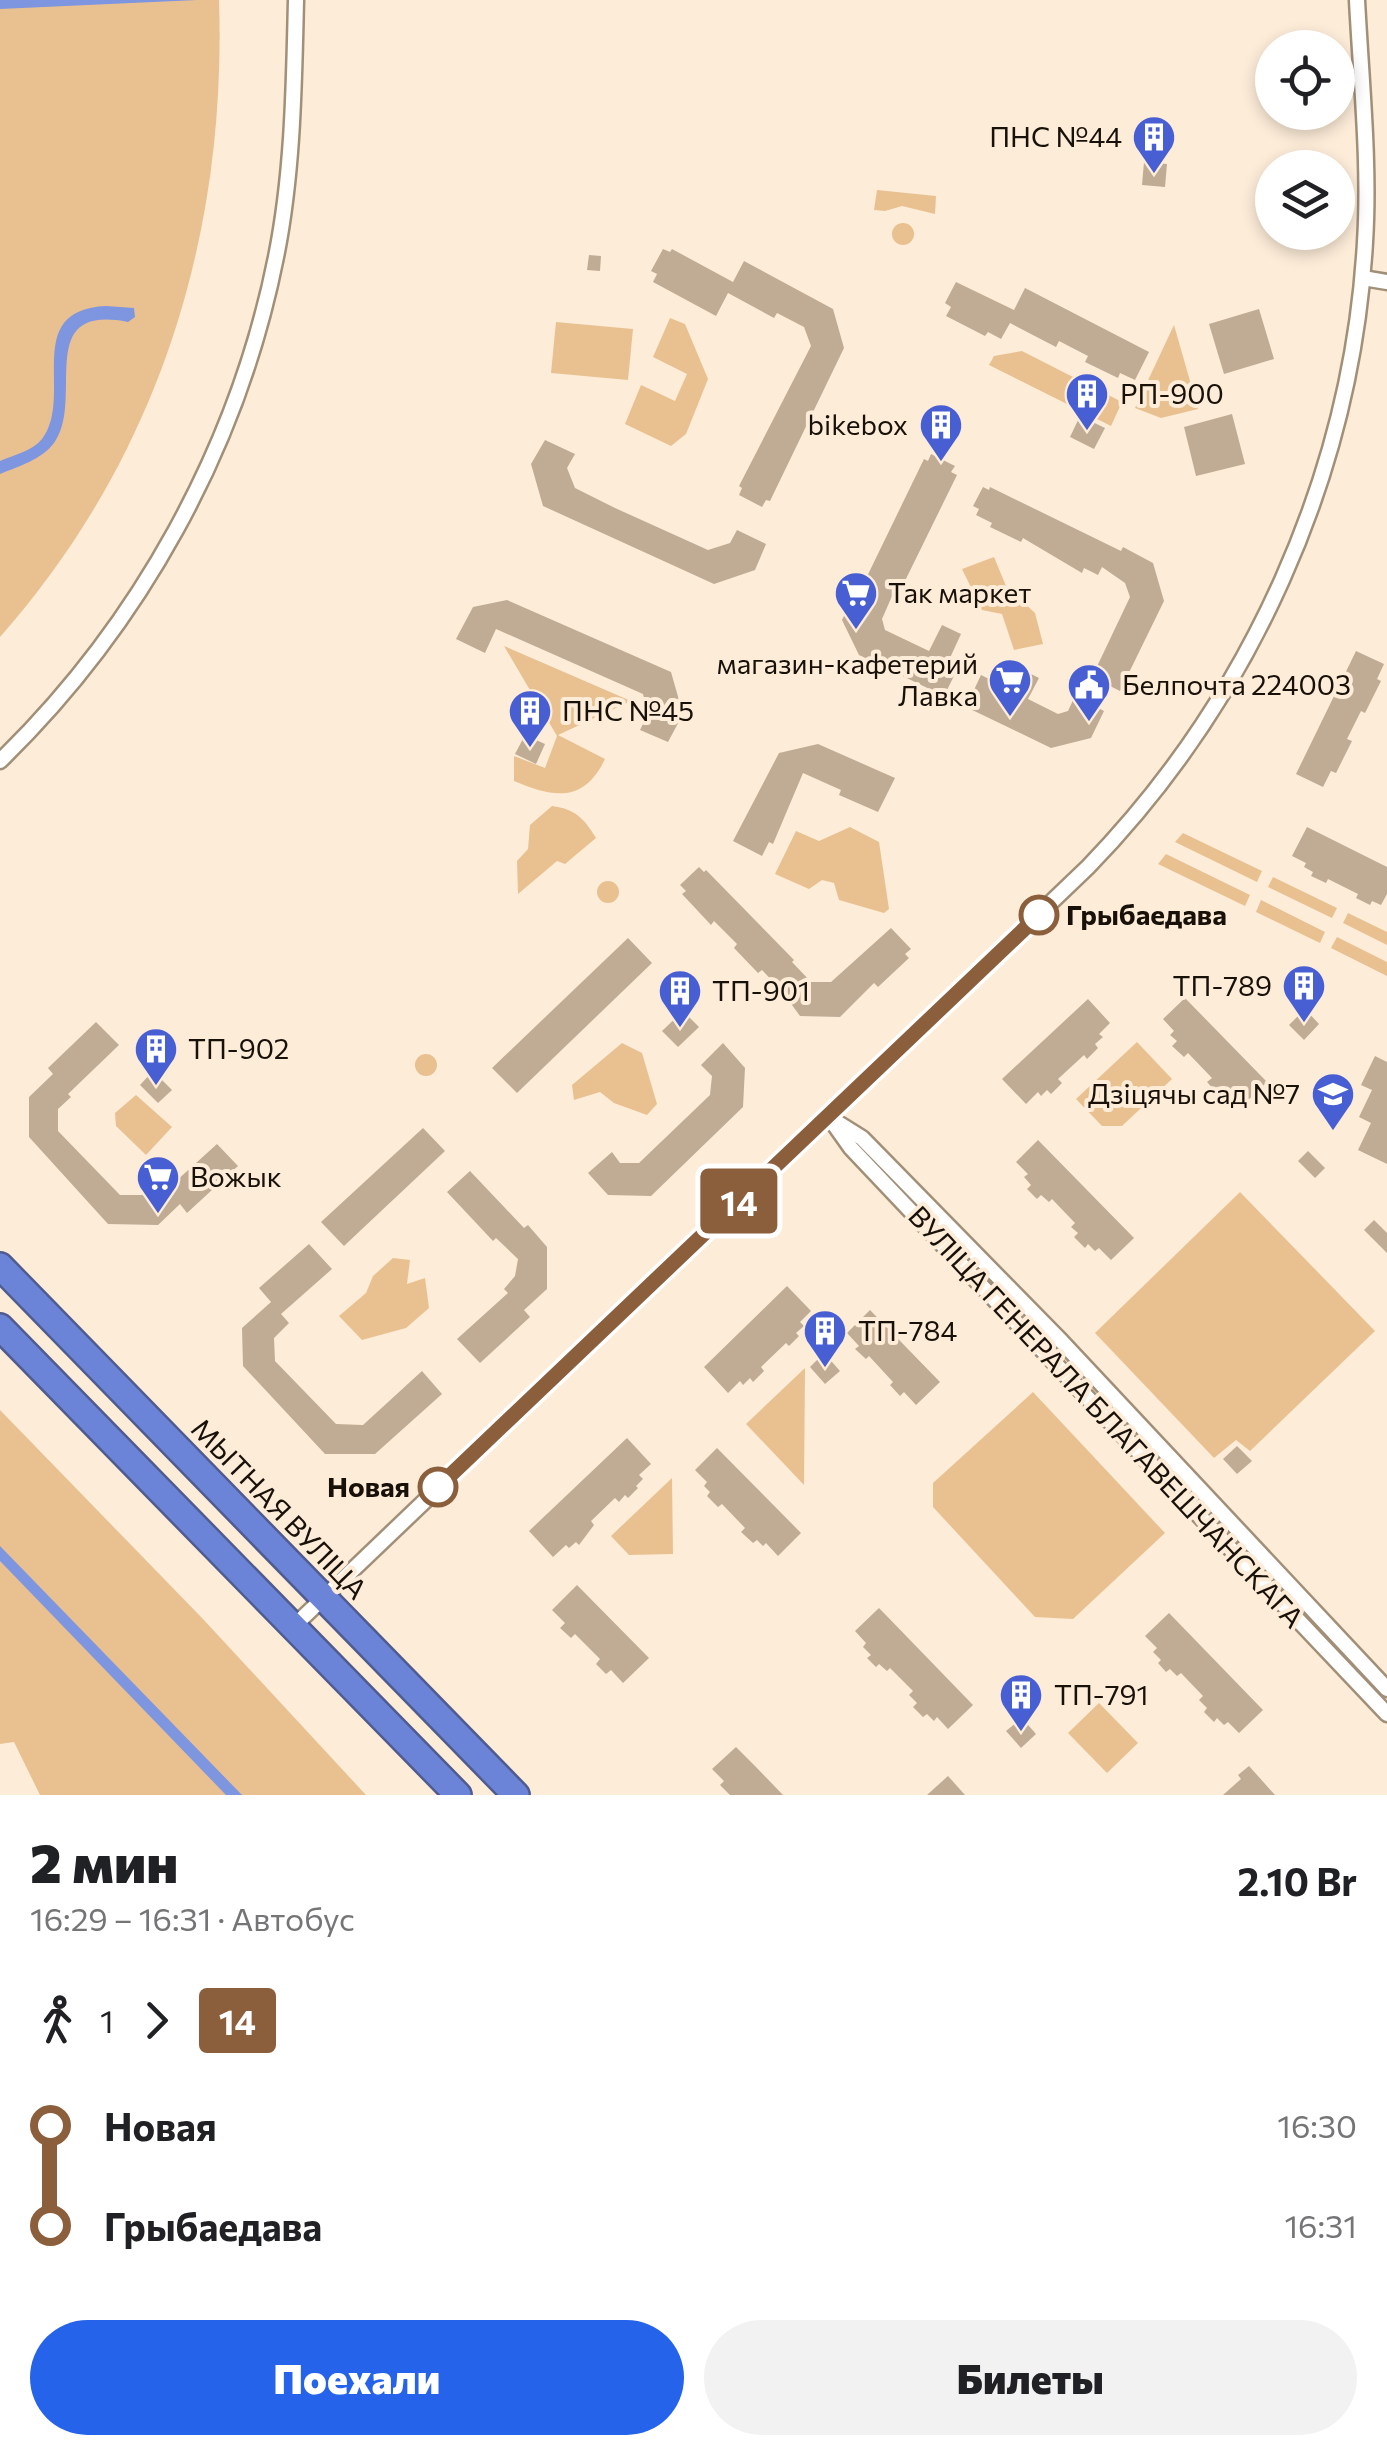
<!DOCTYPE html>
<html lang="ru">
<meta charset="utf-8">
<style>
:root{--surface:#fff;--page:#f2f2f2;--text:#202124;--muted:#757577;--accent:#2563eb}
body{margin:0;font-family:Commissioner,sans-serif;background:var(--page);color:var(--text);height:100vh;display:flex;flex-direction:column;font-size:38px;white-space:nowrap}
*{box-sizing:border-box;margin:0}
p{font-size:32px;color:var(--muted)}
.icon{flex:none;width:55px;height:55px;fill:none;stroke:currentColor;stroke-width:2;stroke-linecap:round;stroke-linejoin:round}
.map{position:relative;height:1795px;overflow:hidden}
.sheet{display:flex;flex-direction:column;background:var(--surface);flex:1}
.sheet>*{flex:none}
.badge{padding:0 20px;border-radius:8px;font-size:35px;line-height:65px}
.buttons{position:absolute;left:1255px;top:30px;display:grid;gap:20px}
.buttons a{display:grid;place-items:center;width:100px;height:100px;border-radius:50%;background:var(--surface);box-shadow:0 5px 15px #0003;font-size:50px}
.map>.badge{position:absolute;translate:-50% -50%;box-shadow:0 0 0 5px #fff}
.legs{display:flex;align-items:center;gap:15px;height:110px;padding:0 30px;font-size:32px}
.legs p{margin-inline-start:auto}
.headline{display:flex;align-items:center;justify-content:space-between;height:170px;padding:0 30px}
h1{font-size:55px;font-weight:800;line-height:75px}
.cta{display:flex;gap:20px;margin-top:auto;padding:20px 30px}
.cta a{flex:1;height:115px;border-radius:60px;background:var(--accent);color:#fff;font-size:40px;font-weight:800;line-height:115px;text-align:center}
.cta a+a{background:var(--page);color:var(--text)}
ul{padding:0 30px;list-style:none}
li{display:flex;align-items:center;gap:35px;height:100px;font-size:38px}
li i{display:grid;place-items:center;width:15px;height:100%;margin:0 12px;background:currentColor}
li i::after{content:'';width:25px;height:25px;margin:-12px;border:8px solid;border-radius:50%;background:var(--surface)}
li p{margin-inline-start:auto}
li:first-child i{background:linear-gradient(#0000 50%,currentColor 0)}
li:last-child i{background:linear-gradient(currentColor 50%,#0000 0)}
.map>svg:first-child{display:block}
.green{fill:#e9c191}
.water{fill:#7e95e0}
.building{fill:#c0ac95}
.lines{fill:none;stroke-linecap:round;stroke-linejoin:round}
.street-casing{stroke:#a28f78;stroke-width:19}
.highway-casing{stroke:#4f5c90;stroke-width:30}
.street{stroke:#fff;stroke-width:14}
.highway{stroke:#6c84d8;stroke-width:25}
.line-1-casing{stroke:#fff;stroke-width:22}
.line-1{stroke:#8b5e3c;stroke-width:15}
.stop-1-dot{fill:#fff;stroke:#8b5e3c;stroke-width:5}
.labels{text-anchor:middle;stroke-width:8;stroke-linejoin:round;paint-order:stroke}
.poi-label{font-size:28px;fill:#181109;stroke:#fdecd8;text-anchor:start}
.stop-label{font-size:28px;font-weight:bold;fill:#181109;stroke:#fdecd8;text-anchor:start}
.street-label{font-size:28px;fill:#181109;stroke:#fdecd8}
</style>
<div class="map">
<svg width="1387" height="1795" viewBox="0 0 1387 1795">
<rect width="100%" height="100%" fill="#fdecd8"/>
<!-- green -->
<g class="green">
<path d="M 0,0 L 219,0 C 227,236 158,458 0,637 Z"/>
<polygon points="877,190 936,196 935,214 902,206 885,211 874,210"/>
<circle cx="903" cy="234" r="11"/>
<polygon points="670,318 685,324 708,379 686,434 671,446 625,424 641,385 675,401 687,374 653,357"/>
<polygon points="556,322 633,329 628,380 551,373"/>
<polygon points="1174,325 1198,409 1161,418 1135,408"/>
<polygon points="1022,351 1122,402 1111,426 989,365 994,356"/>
<polygon points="994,557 1006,586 1035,613 1043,644 1014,650 1002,614 982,610 962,569"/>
<path d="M 504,646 L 631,701 L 558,735 L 605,759 C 584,803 554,798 514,781 L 514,756 L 545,768 L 557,736 Z"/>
<path d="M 552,806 C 575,809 584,818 596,838 L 565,864 L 557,861 L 518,894 L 517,861 L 528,849 L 530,825 Z"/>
<polygon points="850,827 879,842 889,909 884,913 839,900 834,883 822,880 809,889 775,874 796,831 819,841"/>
<polygon points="1183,833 1262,871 1257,882 1175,842"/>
<polygon points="1166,854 1250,895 1245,906 1158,864"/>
<polygon points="1273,877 1337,908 1332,918 1268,887"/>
<circle cx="608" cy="892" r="11"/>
<polygon points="1261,900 1325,932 1320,943 1256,912"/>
<polygon points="1348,913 1387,932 1387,945 1343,923"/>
<polygon points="1337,937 1387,962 1387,976 1331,948"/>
<polygon points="1137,1042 1172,1079 1122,1126 1102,1126 1076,1099"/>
<polygon points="622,1043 642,1053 657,1104 647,1115 614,1103 600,1092 574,1100 572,1085"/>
<circle cx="426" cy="1065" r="11"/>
<polygon points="136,1095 172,1127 146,1155 116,1126 115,1113"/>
<polygon points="1240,1192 1375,1331 1250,1451 1236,1440 1214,1458 1095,1333"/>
<polygon points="393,1258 410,1260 407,1284 425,1278 429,1308 406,1328 362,1340 339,1316 366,1293 373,1276"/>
<polygon points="805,1368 804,1485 746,1424"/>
<polygon points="1033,1392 1165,1533 1073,1619 1035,1617 933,1507 933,1483"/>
<polygon points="0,1410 203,1619 366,1795 40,1795 14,1742 0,1744"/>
<polygon points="672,1478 673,1554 629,1555 611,1536"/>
<polygon points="1099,1703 1138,1743 1107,1773 1068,1733"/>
</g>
<!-- water -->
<g class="water">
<polygon points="0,0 197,0 0,9"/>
<path d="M 106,306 L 134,308 L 135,317 L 128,322 C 32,303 86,400 54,443 C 41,460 19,466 0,474 L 0,461 C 14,455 32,451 42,439 C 75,397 20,310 106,306 Z"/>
<polygon points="0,1546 242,1795 226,1795 0,1561"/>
</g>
<!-- building -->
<g class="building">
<polygon points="1144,162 1167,164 1165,187 1142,185"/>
<polygon points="663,249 670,252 672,249 733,282 744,261 833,309 844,348 770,501 766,500 762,507 739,495 742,488 739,486 811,346 804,327 777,313 774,318 728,293 716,316 653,282 657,274 651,271"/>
<polygon points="589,255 601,256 600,271 587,270"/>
<polygon points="956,282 1014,310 1025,288 1149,352 1135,380 1120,373 1118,378 1085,362 1088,356 1059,341 1056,347 1010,323 1001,339 988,332 985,336 946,316 951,307 945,303"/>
<polygon points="1259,309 1274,359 1224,374 1209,324"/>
<polygon points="1232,414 1245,464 1196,476 1184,427"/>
<polygon points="1080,416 1105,428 1094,449 1070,437"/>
<polygon points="545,440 575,454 567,468 575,488 615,508 708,550 730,543 737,530 766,544 755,570 714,584 543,506 531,464"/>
<polygon points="931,454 955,466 951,472 957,475 901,589 896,587 882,619 885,630 929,651 942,625 961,634 949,660 960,664 944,696 859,655 842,620 856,591 859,593 924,459 928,461"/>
<polygon points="983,487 989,490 990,487 1121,551 1123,547 1153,563 1164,601 1120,691 1092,677 1130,597 1125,583 1102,567 1098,575 1084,568 1082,573 1023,538 1021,542 990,527 992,523 976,515 979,509 973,506"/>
<polygon points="507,600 671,672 683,714 668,742 640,730 648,714 643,694 496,629 485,653 456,639 473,607"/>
<polygon points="1356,651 1384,664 1377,679 1381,681 1365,713 1361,711 1347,739 1352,741 1336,773 1331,771 1323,787 1296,774"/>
<polygon points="1019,668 1039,678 1028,699 1058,714 1068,711 1075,696 1104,711 1091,738 1051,748 966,707 981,675 1009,689"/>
<polygon points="525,735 545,744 536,764 515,754"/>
<polygon points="818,744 895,778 878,812 839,795 841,790 803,773 773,844 769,842 762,856 733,841 779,753"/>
<polygon points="1307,827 1387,867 1387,894 1381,905 1372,901 1370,905 1356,898 1358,894 1328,879 1326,883 1311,876 1313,872 1304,867 1306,863 1292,856"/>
<polygon points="699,867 704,872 706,870 794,960 792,962 811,982 831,982 891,928 911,949 905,954 909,958 878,987 874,983 840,1017 800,1016 781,990 762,970 758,973 734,948 737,944 714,921 711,925 682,894 686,891 680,885"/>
<polygon points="628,938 652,963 517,1093 492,1068"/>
<polygon points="1185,998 1267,1082 1244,1104 1233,1093 1229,1097 1222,1090 1218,1094 1207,1082 1212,1078 1188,1053 1184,1057 1172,1046 1177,1041 1170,1035 1174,1031 1163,1019"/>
<polygon points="1088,999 1110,1023 1099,1034 1103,1037 1095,1044 1098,1048 1087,1059 1084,1055 1058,1079 1062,1083 1051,1094 1047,1090 1041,1096 1038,1092 1026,1104 1002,1079"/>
<polygon points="1305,1009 1319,1024 1304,1040 1289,1025"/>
<polygon points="683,1011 699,1027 678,1047 662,1031"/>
<polygon points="96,1022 119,1045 68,1094 71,1097 58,1109 58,1131 120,1195 146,1195 157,1185 164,1192 217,1144 238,1166 187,1213 180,1204 158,1225 108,1224 29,1137 29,1097 53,1074 48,1068"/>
<polygon points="723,1043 745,1068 743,1107 651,1196 608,1195 588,1173 612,1152 620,1163 639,1163 710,1095 712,1076 701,1065"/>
<polygon points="1375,1056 1387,1062 1387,1164 1358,1150 1371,1123 1359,1117 1372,1090 1361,1085"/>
<polygon points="153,1071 172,1090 158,1103 140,1085"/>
<polygon points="423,1128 445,1151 344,1246 321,1222"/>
<polygon points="1038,1140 1134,1238 1111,1260 1099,1248 1095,1251 1088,1244 1085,1248 1074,1237 1078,1233 1071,1227 1075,1223 1052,1199 1049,1202 1041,1195 1037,1199 1027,1189 1031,1185 1024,1177 1028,1174 1016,1162"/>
<polygon points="1308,1151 1325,1168 1315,1178 1298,1161"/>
<polygon points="470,1171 524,1228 528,1225 547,1247 547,1289 524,1310 530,1317 480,1363 457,1339 508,1293 504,1289 515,1276 518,1259 496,1238 493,1241 447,1192"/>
<polygon points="1374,1220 1387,1233 1387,1253 1364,1230"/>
<polygon points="309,1244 332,1269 281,1314 289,1323 274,1338 275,1361 336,1424 363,1425 422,1371 442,1394 375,1454 325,1454 243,1366 242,1328 271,1302 259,1288"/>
<polygon points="787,1286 811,1311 800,1322 804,1326 796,1333 799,1336 789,1346 786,1343 761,1367 764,1371 753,1382 750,1378 743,1385 740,1381 728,1393 704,1367"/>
<polygon points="870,1310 940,1382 916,1405 904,1392 900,1396 890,1385 893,1382 869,1356 866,1359 855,1349 859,1346 847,1333"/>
<polygon points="824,1353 840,1371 825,1384 810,1367"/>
<polygon points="627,1438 651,1464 639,1475 643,1479 636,1486 638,1488 628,1498 625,1495 619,1502 615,1498 591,1521 594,1525 579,1545 576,1542 569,1548 566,1545 553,1557 529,1531"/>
<polygon points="1237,1446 1252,1461 1237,1474 1223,1459"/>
<polygon points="717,1448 801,1533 778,1556 766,1543 763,1546 757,1540 753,1543 741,1532 745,1528 722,1504 718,1507 707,1496 710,1492 704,1486 707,1482 695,1470"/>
<polygon points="577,1585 649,1658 623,1683 611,1670 606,1674 596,1664 600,1659 575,1634 571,1638 560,1628 565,1623 552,1610"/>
<polygon points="879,1608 973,1705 948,1729 937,1717 934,1721 927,1714 923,1717 913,1707 917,1703 909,1695 913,1691 890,1668 887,1671 879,1664 876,1667 867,1658 871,1655 863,1647 866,1643 855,1631"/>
<polygon points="1169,1613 1263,1710 1239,1733 1228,1722 1224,1725 1217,1718 1214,1722 1204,1712 1207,1708 1199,1700 1203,1696 1181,1673 1177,1676 1170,1669 1166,1672 1158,1663 1161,1660 1153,1652 1157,1648 1145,1636"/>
<polygon points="1022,1718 1036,1734 1021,1748 1006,1731"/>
<polygon points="736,1747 755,1766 783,1795 730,1795 720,1785 724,1781 712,1769"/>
<polygon points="1249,1766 1275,1795 1223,1795 1241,1779 1238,1775"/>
<polygon points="948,1776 965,1795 927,1795"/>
</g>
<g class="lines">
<!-- street casing -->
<g class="street-casing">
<g id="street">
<polyline points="1363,278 1387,282"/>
<path d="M 0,761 C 139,626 238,448 276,257 C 293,173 294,85 296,0"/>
<polyline points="829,1117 851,1148 1387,1714"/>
<polyline points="838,1123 862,1138 1062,1342 1387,1689"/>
<path d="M 293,1627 L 1088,867 C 1250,700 1352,475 1365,242 C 1370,164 1361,79 1357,0"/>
</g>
</g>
<!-- highway casing -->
<g class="highway-casing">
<g id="highway">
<polyline points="0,1266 516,1795"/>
<polyline points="0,1327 458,1795"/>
</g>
</g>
<!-- street -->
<use href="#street" class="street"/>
<!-- highway -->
<use href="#highway" class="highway"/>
</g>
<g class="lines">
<!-- line-1 casing -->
<g class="line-1-casing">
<polyline id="line-1" points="438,1487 1039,915"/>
</g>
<!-- line-1 -->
<use href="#line-1" class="line-1"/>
</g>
<!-- icons -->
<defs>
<g id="building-pin" transform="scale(2.25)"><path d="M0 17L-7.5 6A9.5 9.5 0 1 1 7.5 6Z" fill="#485fd4" stroke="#fdecd8"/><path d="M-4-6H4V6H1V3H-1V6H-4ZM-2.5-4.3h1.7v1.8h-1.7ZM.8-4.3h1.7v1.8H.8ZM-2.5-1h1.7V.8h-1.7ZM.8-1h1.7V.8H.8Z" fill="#fff"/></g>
<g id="supermarket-pin" transform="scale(2.25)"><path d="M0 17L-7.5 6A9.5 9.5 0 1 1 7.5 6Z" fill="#485fd4" stroke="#fdecd8"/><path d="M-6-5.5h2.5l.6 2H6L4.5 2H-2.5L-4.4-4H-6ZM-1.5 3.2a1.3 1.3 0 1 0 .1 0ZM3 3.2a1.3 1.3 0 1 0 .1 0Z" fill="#fff"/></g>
<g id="civic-pin" transform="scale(2.25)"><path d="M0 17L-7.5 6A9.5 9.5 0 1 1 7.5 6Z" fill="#485fd4" stroke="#fdecd8"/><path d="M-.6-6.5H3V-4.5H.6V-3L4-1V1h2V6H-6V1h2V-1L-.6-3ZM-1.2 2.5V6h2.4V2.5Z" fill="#fff"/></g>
<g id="school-pin" transform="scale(2.25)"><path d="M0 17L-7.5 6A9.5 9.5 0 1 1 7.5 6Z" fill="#485fd4" stroke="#fdecd8"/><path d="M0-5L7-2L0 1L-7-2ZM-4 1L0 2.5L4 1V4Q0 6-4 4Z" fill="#fff"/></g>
</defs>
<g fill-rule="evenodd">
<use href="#building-pin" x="1154" y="137"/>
<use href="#building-pin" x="1087" y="394"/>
<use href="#building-pin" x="941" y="425"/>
<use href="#supermarket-pin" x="856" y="593"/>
<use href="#supermarket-pin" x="1010" y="680"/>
<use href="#civic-pin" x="1089" y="685"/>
<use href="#building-pin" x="530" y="711"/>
<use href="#building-pin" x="1304" y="986"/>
<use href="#building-pin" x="680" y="991"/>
<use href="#building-pin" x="156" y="1049"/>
<use href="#school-pin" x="1333" y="1094"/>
<use href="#supermarket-pin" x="158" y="1177"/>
<use href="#building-pin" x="825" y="1331"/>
<use href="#building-pin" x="1021" y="1695"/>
</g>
<!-- markers -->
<g class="stop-1-dot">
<circle cx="1039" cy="915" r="18"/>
<circle cx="438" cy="1487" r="18"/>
</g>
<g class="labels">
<!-- poi labels -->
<g class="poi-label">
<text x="1122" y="147" text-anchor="end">ПНС №44</text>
<text x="1120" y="404">РП-900</text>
<text x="908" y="435" text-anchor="end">bikebox</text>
<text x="888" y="603">Так маркет</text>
<text x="978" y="674" text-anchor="end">магазин-кафетерий<tspan x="978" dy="32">Лавка</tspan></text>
<text x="1122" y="695">Белпочта 224003</text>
<text x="562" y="721">ПНС №45</text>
<text x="1272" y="996" text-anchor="end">ТП-789</text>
<text x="712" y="1001">ТП-901</text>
<text x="188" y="1059">ТП-902</text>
<text x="1300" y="1104" text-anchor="end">Дзіцячы сад №7</text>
<text x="190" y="1187">Вожык</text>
<text x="858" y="1341">ТП-784</text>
<text x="1054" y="1705">ТП-791</text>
</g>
<!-- stop labels -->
<g class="stop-label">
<text x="1066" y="925">Грыбаедава</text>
<text x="410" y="1497" text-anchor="end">Новая</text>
</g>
<!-- street labels -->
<g class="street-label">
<text transform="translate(1106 1417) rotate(47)" y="10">ВУЛІЦА ГЕНЕРАЛА БЛАГАВЕШЧАНСКАГА</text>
<text transform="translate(279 1509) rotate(46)" y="10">МЫТНАЯ ВУЛІЦА</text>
</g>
</g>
</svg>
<div class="buttons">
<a><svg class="icon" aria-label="locate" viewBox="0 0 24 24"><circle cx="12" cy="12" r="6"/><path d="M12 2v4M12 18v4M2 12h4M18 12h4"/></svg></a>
<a><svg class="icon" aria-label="layers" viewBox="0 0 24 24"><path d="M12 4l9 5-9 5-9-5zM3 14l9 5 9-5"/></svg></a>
</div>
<b class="badge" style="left:739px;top:1201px;background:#8b5e3c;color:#fff">14</b>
</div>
<section class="sheet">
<div class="headline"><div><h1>2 мин</h1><p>16:29 – 16:31 · Автобус</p></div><b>2.10 Br</b></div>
<div class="legs"><svg class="icon" aria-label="walk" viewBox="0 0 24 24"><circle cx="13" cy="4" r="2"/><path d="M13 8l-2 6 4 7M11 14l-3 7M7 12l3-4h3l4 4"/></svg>1<svg class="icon" aria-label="forward" viewBox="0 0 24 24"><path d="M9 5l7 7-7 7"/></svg><b class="badge" style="background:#8b5e3c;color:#fff">14</b></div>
<ul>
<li><i style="color:#8b5e3c"></i><b>Новая</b><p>16:30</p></li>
<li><i style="color:#8b5e3c"></i><b>Грыбаедава</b><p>16:31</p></li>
</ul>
<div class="cta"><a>Поехали</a><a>Билеты</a></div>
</section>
